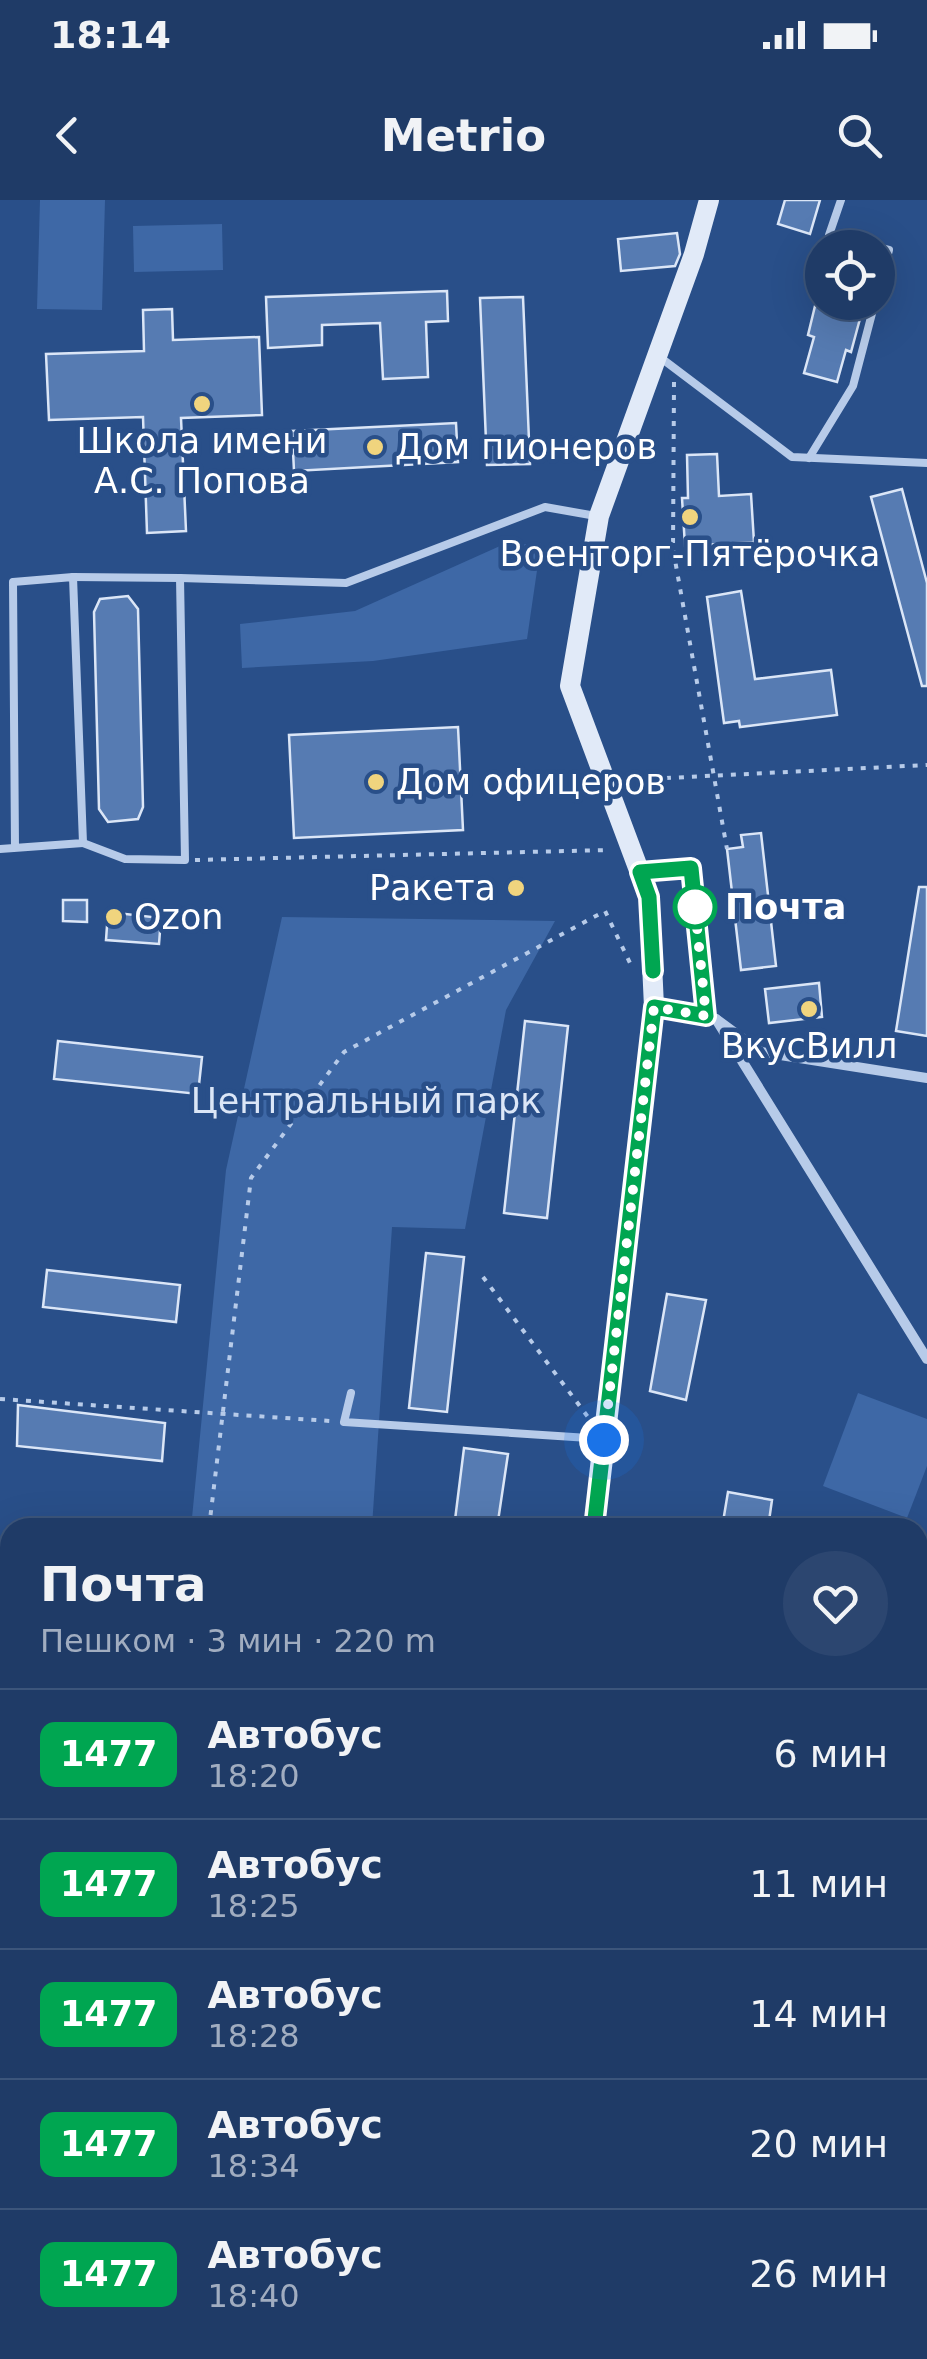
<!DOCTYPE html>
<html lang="ru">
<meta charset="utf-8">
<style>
:root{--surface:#1f3b67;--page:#2c4670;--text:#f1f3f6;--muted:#a1adc0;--line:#3c557b}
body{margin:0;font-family:"DejaVu Sans",sans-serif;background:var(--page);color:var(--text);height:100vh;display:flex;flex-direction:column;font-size:38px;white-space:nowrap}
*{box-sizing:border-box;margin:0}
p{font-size:32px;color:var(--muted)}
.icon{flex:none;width:55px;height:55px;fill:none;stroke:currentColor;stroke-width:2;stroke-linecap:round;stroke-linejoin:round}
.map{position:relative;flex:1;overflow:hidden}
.side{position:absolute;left:0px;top:1318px;width:928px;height:842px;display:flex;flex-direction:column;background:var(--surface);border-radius:30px 30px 0 0;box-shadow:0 10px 40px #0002,0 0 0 2px var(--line)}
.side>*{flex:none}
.badge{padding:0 20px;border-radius:15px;font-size:35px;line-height:65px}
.buttons{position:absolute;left:805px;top:30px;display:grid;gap:20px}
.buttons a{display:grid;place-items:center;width:90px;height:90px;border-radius:50%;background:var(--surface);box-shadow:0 10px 40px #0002,0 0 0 2px var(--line);font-size:50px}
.you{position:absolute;width:50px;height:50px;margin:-25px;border:8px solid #fff;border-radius:50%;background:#1a73e8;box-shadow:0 0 0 15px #1a73e833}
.map>.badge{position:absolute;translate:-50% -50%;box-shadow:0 0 0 5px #fff}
.round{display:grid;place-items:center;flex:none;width:105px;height:105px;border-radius:52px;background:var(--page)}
.headline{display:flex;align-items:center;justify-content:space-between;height:170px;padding:0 40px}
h1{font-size:48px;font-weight:600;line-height:75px}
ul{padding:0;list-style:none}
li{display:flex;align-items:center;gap:30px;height:130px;padding:0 40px;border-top:2px solid var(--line)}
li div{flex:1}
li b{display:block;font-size:38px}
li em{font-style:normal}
li .badge{min-width:110px;font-weight:700;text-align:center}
.status{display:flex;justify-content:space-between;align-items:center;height:70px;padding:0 50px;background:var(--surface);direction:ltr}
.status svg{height:28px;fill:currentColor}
header{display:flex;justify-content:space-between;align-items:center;height:130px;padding:0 40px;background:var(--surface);font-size:45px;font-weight:600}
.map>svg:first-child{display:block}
.green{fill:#3e68a6}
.building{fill:#567bb2;stroke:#dbe6f7;stroke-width:2.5}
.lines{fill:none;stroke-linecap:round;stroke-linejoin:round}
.path{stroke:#b7cbe9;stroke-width:4;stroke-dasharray:5 8;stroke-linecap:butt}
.lane{stroke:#b7cbe9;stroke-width:8}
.street{stroke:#b7cbe9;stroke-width:10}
.secondary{stroke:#e1eaf8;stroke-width:20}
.line-casing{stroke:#fff;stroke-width:22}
.line{stroke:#00a651;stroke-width:15}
.walk{stroke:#fff;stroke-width:10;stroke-dasharray:0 18}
.poi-dot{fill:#f0d47e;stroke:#294f89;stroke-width:4}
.stop-dot{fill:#fff;stroke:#00a651;stroke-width:5}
.labels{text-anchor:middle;stroke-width:9;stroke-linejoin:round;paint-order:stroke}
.poi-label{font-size:35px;fill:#fff;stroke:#294f89}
.stop-label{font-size:35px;font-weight:bold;fill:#fff;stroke:#294f89;text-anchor:start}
.park-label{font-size:35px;fill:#dbe6f7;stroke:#294f89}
</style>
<div class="status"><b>18:14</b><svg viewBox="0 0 49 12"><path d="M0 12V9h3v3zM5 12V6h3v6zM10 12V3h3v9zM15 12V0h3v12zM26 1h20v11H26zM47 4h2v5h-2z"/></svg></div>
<header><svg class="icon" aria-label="back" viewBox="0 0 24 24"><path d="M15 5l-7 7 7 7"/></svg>Metrio<svg class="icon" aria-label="search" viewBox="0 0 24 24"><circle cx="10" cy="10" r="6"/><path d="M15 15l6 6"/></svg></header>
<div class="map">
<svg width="927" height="2159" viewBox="0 0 927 2159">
<rect width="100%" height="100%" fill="#294f89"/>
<!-- green -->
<g class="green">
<polygon points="40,0 105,0 102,110 37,109"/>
<polygon points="222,24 223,70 134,72 133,26"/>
<polygon points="541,343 527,439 373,461 242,468 240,424 355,411 500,346"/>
<polygon points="282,717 555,721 506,810 465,1029 392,1027 372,1327 191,1328 226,970"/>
<polygon points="858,1193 927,1219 927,1266 907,1318 823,1286"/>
<polygon points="10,1498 10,1706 0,1705 0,1499"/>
<polygon points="0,1847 10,1848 10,1991 0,1990"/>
</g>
<!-- building -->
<g class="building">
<polygon points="785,0 820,0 810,34 778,24"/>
<polygon points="677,33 680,54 675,66 621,71 618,39"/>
<polygon points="447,91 448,121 426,122 428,177 383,179 380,123 322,125 322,145 268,148 266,97"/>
<polygon points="523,97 530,264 487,265 480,98"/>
<polygon points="823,102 855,102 852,113 861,115 851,152 846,150 837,182 804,173 814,137 808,135 815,106 822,108"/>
<polygon points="172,109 173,140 259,137 262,215 181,218 186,331 147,333 143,217 49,220 46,154 144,151 143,110"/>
<polygon points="456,223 458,262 294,271 292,231"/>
<polygon points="717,254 719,296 751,294 754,342 685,346 682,298 688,298 687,255"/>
<polygon points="902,289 927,383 927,486 922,486 871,297"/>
<polygon points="741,391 755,479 831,470 837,515 740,527 739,521 724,523 707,397"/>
<polygon points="128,396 138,409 143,607 138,619 108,622 99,609 94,412 100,399"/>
<polygon points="458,527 463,630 294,638 289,535"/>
<polygon points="761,633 776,766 741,770 727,649 743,647 741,635"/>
<polygon points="919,687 927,687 927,836 896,831"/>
<polygon points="63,700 87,700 87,722 63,721"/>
<polygon points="108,712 161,718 159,744 106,740"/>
<polygon points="819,783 822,817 769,823 765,789"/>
<polygon points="525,821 568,826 547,1018 504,1013"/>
<polygon points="58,841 202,857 198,894 54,879"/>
<polygon points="426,1053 464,1057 447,1212 409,1208"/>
<polygon points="47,1070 180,1085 176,1122 43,1107"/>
<polygon points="667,1094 706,1100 686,1200 650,1191"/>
<polygon points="18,1205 165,1223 162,1261 17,1246"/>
<polygon points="464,1248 508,1254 497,1328 454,1328"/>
<polygon points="728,1292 772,1300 768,1328 722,1328"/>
</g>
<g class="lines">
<!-- path -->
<g class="path">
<polyline points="674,182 673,349 727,649"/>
<polyline points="627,580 927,565"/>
<polyline points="195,660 610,650"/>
<polyline points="483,1077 588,1217"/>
<polyline points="0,1199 330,1221"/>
<polyline points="209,1328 251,978 344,852 605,711 631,765"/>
<polyline points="0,1548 10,1549"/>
<polyline points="918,1570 927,1560"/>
<polyline points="0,1574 10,1566"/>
<polyline points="0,1626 10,1627"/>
<polyline points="0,1715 10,1716"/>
<polyline points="0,1891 10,1885"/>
</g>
<!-- lane -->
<g class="lane">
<polyline points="841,0 829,35 889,50 878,93"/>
<polyline points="661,158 792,257 927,263"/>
<polyline points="809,258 853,186 875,102"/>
<polyline points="73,377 180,378 185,660 125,659 83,643"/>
<polyline points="180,378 346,383 545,307 596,316"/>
<polyline points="0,649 83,643 73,377 13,382 15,648"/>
<polyline points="640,672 691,668 706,816"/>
<polyline points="351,1193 344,1222 604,1239"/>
<polyline points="918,1944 927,1948"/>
<polyline points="92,2150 93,2159"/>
<polyline points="429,2150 492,2159"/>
<polyline points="262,2159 263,2150"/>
</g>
<!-- street -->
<g class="street">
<polyline points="654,807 716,819 761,852 927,878"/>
<polyline points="716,819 927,1159"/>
</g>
<!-- secondary -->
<g class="secondary">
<polyline points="594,1328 654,807 649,697 570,486 599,316 694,54 709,0"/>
<polyline points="0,1750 10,1751"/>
</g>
</g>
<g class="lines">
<!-- line casing -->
<g class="line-casing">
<polyline id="line" points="594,1328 654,807 706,816 691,668 640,672 649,697 653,771"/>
</g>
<!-- line -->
<use href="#line" class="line"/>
<!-- walk -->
<polyline class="walk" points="604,1240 654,807 706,816 695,707"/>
</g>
<!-- markers -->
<g class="poi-dot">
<circle cx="202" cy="204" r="10"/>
<circle cx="375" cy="247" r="10"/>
<circle cx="690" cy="317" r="10"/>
<circle cx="376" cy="582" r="10"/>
<circle cx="516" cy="688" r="10"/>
<circle cx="114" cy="717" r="10"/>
<circle cx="809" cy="809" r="10"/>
</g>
<circle class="stop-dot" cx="695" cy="707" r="20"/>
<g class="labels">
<!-- poi labels -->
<g class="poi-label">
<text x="202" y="253">Школа имени<tspan x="202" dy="40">А.С. Попова</tspan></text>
<text x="395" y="259" text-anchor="start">Дом пионеров</text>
<text x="690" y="366">Военторг-Пятёрочка</text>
<text x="396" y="594" text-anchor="start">Дом офицеров</text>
<text x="496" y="700" text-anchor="end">Ракета</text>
<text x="134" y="729" text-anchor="start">Ozon</text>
<text x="809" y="858">ВкусВилл</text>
</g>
<!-- stop labels -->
<g class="stop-label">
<text x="725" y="719">Почта</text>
</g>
<!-- park labels -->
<g class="park-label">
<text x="366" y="913">Центральный парк</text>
</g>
</g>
</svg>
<div class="buttons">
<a><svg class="icon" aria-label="locate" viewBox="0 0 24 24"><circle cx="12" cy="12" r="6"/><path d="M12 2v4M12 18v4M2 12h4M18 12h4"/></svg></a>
</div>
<div class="you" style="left:604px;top:1240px"></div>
<section class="side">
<div class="headline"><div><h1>Почта</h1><p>Пешком · 3 мин · 220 m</p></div><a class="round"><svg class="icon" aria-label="heart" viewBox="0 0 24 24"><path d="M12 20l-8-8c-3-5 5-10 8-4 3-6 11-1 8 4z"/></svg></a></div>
<ul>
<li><span class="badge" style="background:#00a651;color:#fff">1477</span><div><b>Автобус</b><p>18:20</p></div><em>6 мин</em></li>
<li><span class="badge" style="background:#00a651;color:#fff">1477</span><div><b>Автобус</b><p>18:25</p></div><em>11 мин</em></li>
<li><span class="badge" style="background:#00a651;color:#fff">1477</span><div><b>Автобус</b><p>18:28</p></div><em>14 мин</em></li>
<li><span class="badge" style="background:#00a651;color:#fff">1477</span><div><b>Автобус</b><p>18:34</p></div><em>20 мин</em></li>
<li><span class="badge" style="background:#00a651;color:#fff">1477</span><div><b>Автобус</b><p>18:40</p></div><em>26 мин</em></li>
</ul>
</section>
</div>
